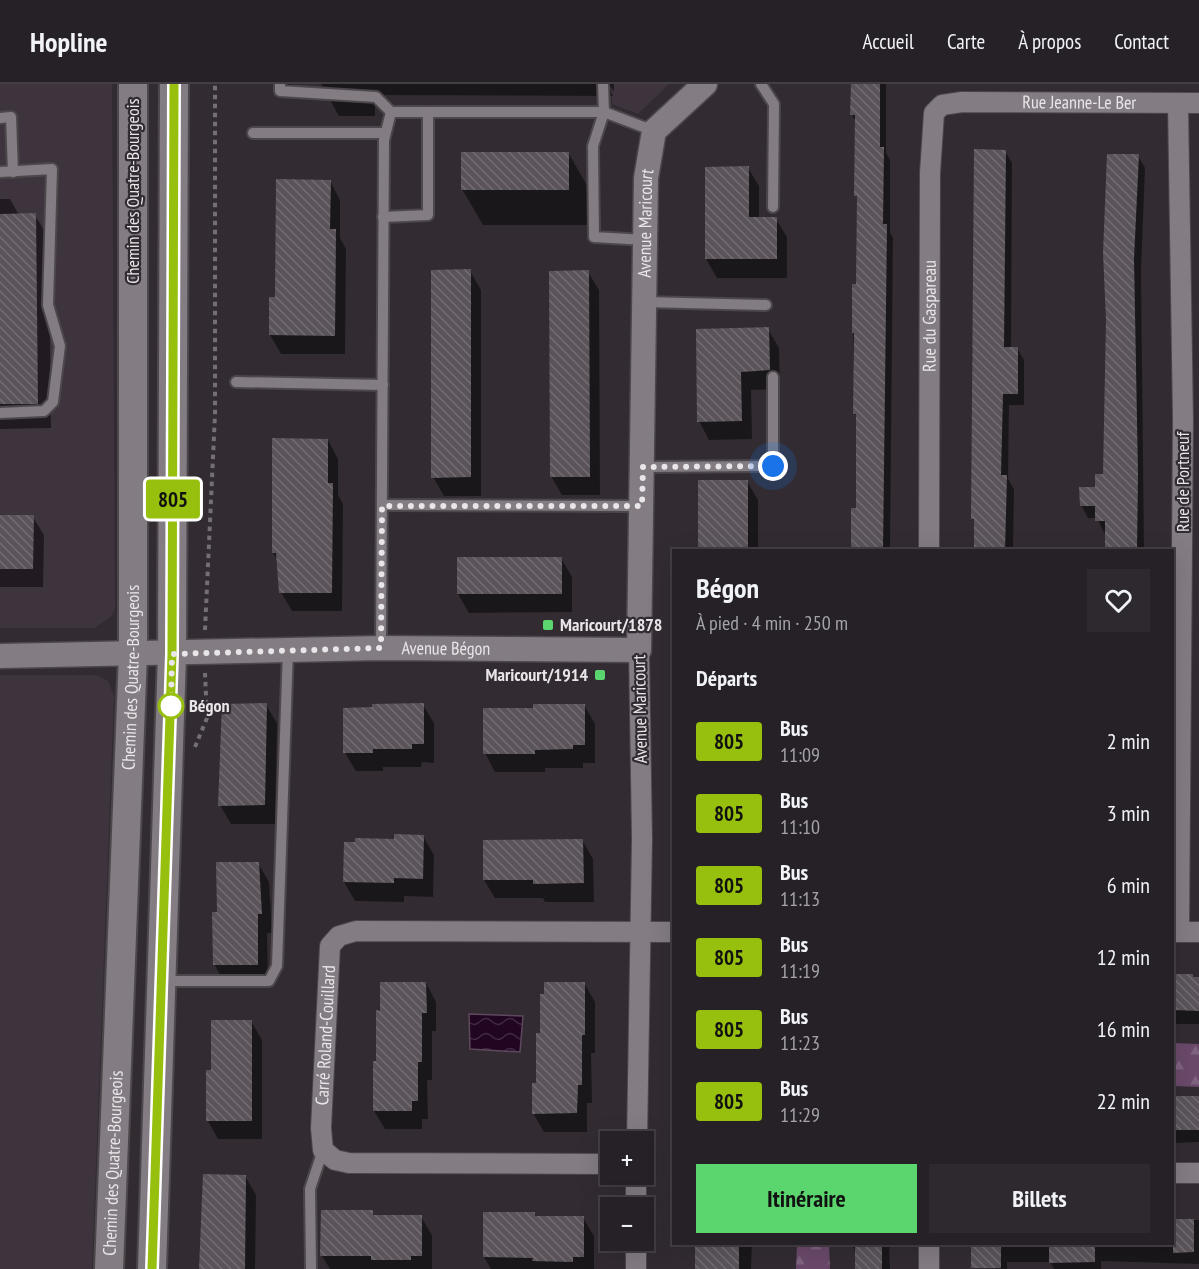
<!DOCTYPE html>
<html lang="fr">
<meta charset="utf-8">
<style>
:root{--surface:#262126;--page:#2e292e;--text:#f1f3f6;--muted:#a4a3a7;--line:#423e43;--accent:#5bd56e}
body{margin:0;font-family:"PT Sans Narrow",sans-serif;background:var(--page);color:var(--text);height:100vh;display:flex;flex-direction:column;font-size:22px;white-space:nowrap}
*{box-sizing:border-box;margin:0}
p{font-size:20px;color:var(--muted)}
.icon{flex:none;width:33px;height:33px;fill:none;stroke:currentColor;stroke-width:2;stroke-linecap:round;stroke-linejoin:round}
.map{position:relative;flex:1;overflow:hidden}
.panel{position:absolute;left:672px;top:465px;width:502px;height:696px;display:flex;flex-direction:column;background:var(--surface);border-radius:0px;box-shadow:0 6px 24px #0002,0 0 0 2px var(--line)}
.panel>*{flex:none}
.badge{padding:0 12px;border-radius:4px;font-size:21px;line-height:39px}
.buttons{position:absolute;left:600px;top:1047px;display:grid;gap:12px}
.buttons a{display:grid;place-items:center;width:54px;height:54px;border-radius:0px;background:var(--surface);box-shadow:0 6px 24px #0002,0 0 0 2px var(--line);font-size:30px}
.you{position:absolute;width:30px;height:30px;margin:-15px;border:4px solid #fff;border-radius:50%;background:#1a73e8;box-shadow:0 0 0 9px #1a73e833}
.map>.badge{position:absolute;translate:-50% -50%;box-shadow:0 0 0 3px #fff}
h2{padding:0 24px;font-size:22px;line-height:54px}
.round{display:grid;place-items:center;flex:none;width:63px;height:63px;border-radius:0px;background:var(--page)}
.overview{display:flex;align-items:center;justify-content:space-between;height:102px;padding:0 24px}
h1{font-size:28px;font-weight:700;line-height:45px}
.button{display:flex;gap:12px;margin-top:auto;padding:12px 24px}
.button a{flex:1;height:69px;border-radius:0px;background:var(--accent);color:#111;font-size:24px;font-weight:700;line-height:69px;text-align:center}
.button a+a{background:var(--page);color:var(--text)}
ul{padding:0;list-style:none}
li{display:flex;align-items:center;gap:18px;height:72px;padding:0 24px}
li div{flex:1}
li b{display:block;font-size:22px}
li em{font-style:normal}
li .badge{min-width:66px;font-weight:700;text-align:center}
header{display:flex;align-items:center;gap:36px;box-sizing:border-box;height:84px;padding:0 30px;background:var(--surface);border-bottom:2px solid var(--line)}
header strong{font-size:28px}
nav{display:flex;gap:33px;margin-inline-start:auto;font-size:21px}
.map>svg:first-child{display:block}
.built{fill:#3e343e}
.forest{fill:url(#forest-firs)}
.water{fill:url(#water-waves);stroke:#5d485d;stroke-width:1.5}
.shadow{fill:#0007}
.building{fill:url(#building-back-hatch)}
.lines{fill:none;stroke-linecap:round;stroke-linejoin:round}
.service-casing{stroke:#4c474b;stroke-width:14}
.minor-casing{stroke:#4c474b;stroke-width:22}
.tertiary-casing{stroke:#4c474b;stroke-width:27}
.secondary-casing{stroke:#4c474b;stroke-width:32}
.path{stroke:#746f74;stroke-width:4;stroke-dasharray:4.5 4.5;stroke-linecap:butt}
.service{stroke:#837c83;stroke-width:10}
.minor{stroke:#837c83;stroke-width:20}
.tertiary{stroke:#837c83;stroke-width:24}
.secondary{stroke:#837c83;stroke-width:28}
.line-casing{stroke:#fff;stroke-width:14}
.line{stroke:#97bf0d;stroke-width:9}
.walk{stroke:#e9e6e9;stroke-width:6;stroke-dasharray:0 10.8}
.poi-dot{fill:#5bd56e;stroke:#322c32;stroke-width:2}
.stop-dot{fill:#fff;stroke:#97bf0d;stroke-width:3}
.labels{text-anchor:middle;stroke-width:4.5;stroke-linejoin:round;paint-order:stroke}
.street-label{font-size:18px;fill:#e9e6e9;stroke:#322c32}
.poi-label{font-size:18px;font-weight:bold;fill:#e9e6e9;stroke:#322c32;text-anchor:start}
.stop-label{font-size:18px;font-weight:bold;fill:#e9e6e9;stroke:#322c32;text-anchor:start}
</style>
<header>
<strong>Hopline</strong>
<nav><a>Accueil</a><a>Carte</a><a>À propos</a><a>Contact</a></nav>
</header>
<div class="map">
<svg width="1199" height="1185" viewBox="0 0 1199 1185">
<defs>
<pattern id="forest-firs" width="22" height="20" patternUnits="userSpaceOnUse" patternTransform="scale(1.5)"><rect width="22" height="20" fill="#6a496a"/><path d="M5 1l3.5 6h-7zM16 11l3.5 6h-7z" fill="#7f637f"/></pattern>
<pattern id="water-waves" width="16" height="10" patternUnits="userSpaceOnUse" patternTransform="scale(1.5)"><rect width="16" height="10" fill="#210521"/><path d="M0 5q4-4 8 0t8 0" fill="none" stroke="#412941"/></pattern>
<pattern id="building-back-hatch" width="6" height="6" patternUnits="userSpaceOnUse" patternTransform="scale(1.5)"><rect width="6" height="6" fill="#5a545a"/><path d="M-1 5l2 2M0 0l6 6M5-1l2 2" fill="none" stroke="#726d72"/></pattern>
</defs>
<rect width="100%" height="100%" fill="#322c32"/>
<!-- built -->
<g class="built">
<polygon points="0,0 112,0 115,524 112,532 94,544 0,544"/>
<polygon points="612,0 669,0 638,30 612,20"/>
<polygon points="0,591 96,591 108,597 114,612 92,1185 0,1185"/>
</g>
<!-- forest -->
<g class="forest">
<polygon points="1173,959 1199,960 1199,1003 1173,1002"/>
<polygon points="797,1160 829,1160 830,1185 796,1185"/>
</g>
<!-- water -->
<polygon class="water" points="469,930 523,932 520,968 470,965"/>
<!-- shadow -->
<g class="shadow">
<polygon points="321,0 606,0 613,12 375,11 375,32 339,32"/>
<polygon points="609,0 614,0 614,8"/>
<polygon points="852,0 886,0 886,69 890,76 890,148 893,154 890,466 852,466 852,426 858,426 858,335 855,330 853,248 857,201 859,116 856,111 856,38 852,31"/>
<polygon points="1005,67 1012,79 1011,264 1017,264 1024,276 1024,321 1009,321 1008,395 1014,405 1013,466 975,466 976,440 973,435 972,264 975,264"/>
<polygon points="569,70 589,105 589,141 483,141 462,105"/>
<polygon points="1138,72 1145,84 1141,188 1144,466 1107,466 1106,449 1104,449 1097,434 1088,434 1081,421 1105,392"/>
<polygon points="707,84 748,84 759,102 759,135 776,135 787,153 787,194 717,194 706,175"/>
<polygon points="330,97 340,116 340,154 346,165 345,270 281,270 270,251 270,214 276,215"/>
<polygon points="0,115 10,115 19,131 35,131 49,155 51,344 0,345"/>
<polygon points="470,187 481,206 481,412 444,412 433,393"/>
<polygon points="588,188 599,206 600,411 562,411 551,392"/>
<polygon points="768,245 779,264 780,305 751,306 752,355 709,356 699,337"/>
<polygon points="328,356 338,375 338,411 343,420 342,527 292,527 281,508 278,477 273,469"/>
<polygon points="699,397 747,397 758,416 758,466 699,466"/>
<polygon points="0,432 33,433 44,451 43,503 0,503"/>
<polygon points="561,474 572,493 572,528 469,529 458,510 458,475"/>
<polygon points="266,621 277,639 275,740 231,740 220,721 220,671 224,671"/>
<polygon points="423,621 434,639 434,679 422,678 421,683 383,683 383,687 356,687 345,669"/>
<polygon points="584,621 595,640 595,679 583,679 583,684 545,684 545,688 495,688 485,669 485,626"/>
<polygon points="423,752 434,771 433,813 404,812 404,818 355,817 344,798 345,759"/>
<polygon points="582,756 593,775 594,818 545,818 543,814 495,814 484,796"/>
<polygon points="258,779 269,798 272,849 267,849 268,899 225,899 214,880 218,830"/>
<polygon points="1173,891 1199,895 1199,940 1173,940"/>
<polygon points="426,899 436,918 436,947 432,947 432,996 427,996 428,1035 422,1035 422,1045 385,1045 374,1027 382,928"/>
<polygon points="584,899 595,918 595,969 591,969 592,1019 587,1019 587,1048 544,1048 533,1029 542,950"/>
<polygon points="251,937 262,956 262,1055 218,1055 208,1037 213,987"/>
<polygon points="1173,1013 1199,1014 1199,1058 1173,1059"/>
<polygon points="245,1092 256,1111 255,1185 201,1185"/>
<polygon points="372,1128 374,1133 421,1133 432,1151 432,1185 330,1185 322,1172"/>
<polygon points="484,1129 534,1129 536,1134 583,1134 594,1152 594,1185 491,1185 484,1173"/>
<polygon points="1173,1136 1199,1136 1199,1180 1101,1177 1101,1185 1054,1185 1050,1178 1007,1178 1007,1185 973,1183 973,1160 1173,1160"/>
<polygon points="698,1160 752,1160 751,1185 697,1185"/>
<polygon points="852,1160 889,1160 890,1185 856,1185 857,1172"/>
</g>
<!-- building -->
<g class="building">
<polygon points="851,0 880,0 880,63 884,63 883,140 887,140 883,466 851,466 851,424 856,424 856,330 853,330 854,249 852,249 852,200 856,200 857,112 854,112 855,31 850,31"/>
<polygon points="974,65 1006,66 1004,263 1018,263 1018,310 1003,310 1001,391 1007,391 1005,466 974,466 974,435 971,435"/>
<rect x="461" y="68" width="108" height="38"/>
<polygon points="1107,70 1139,70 1134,175 1138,391 1137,466 1105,466 1105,437 1095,437 1095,422 1080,422 1079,403 1095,403 1095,390 1103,390 1106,236 1103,169"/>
<polygon points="749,82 749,133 777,133 777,175 705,175 705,83"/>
<polygon points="276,95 331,96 330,145 336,145 335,252 269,251 269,213 275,213"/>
<polygon points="36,129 38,320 0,320 0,130"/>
<polygon points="471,185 471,393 431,394 431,186"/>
<polygon points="589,186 590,393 550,393 549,187"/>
<polygon points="769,243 770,286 741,288 742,337 697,338 696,245"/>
<polygon points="272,354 328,355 328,399 333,399 332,509 279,509 276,469 272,469"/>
<rect x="698" y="396" width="50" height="70"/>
<polygon points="0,431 34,431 33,485 0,485"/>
<rect x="457" y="473" width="105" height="37"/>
<polygon points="267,619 265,721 218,722 222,620"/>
<polygon points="424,619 424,660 412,660 412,665 373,665 373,669 343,669 343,624 372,623 372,620"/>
<polygon points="533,620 585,620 585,661 573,661 573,665 535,666 535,670 483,670 483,624 533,624"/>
<polygon points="394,750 424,751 423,795 394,794 394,799 343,798 344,758 355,758 355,754 394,755"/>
<polygon points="583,755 584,799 533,800 533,796 483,796 483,756"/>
<polygon points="216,778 259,778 262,830 258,830 258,881 213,881 212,828 217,828"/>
<polygon points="1173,890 1193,890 1193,893 1199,893 1199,927 1173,926"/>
<polygon points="380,898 426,898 427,929 422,929 422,978 418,978 418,1017 412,1017 412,1027 373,1027 373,977 376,977 376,926 380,927"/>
<polygon points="544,898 585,898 585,951 582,951 582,1001 578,1001 577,1029 532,1030 532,999 536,999 536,949 540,949 540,910 544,910"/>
<polygon points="211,936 252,936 252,1037 206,1037 206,986 211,986"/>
<rect x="1173" y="1012" width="26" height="34"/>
<polygon points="203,1090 246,1091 245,1185 199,1185"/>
<polygon points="321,1126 373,1126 373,1131 422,1131 422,1172 411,1172 411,1176 371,1176 371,1172 320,1172"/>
<polygon points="483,1128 535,1128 535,1132 584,1132 584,1173 573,1173 573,1178 532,1177 533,1174 483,1173"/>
<polygon points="1173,1135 1194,1135 1194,1168 1173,1169"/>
<rect x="695" y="1160" width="44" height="25"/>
<rect x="855" y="1160" width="27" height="25"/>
<rect x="971" y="1160" width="30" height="24"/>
<polygon points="1049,1160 1095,1160 1095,1178 1049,1179"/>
</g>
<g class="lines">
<!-- service casing -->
<g class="service-casing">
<g id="service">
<polyline points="280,0 280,7 376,13 391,28 604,28 654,47"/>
<polyline points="603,0 604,28 593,62 594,153 645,156"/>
<polyline points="761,0 774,20 773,123"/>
<polyline points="0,34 11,33 13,88"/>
<polyline points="253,49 385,49"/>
<polyline points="0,88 52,85 48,221 60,262 53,318 44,327 0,329"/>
<polyline points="383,133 428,131 428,28"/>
<polyline points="645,218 766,221"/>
<polyline points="236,298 383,301"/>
<polyline points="643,383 773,382 773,293"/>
<polyline points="382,421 642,422"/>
<polyline points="381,564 384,56 391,28"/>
<polyline points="162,897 269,897 277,882 288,565"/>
<polyline points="311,1185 310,1105 323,1066"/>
</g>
</g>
<!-- minor casing -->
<g class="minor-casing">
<g id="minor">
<polyline points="1178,20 1183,336 1179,848"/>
<path id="s1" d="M 929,466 L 930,89 L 934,29 L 942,21 L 962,18 L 1199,19"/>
<polyline points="1173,848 1199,848"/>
<polyline points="637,1058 642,755 639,566"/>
<path id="s2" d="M 610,1080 L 349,1079 L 335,1076 L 323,1066 L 321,1044 L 330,862 L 339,852 L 356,847 L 674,848"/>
<polyline points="1173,1089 1199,1089"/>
<polyline points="636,1124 636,1090"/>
<polyline points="636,1185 636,1156"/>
<polyline points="929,1185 929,1160"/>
</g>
</g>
<!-- tertiary casing -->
<g class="tertiary-casing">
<g id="tertiary">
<path id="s3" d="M 0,572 L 381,564 L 639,566 L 646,94 L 654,47 L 705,0"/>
</g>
</g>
<!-- secondary casing -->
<g class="secondary-casing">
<g id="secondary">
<path id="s4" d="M 109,1185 L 133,569 L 133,0"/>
<polyline points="152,1185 172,570 174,0"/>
</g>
</g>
<!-- path -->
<g class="path">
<polyline points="205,546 215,330 215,0"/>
<polyline points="195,663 207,634 205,589"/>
</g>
<!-- service -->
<use href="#service" class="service"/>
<!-- minor -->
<use href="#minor" class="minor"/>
<!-- tertiary -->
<use href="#tertiary" class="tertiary"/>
<!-- secondary -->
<use href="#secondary" class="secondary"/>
</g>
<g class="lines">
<!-- line casing -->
<g class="line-casing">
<polyline id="line" points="152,1185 172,570 174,0"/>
</g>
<!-- line -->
<use href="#line" class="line"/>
<!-- walk -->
<polyline class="walk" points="171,622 172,570 381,564 382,422 642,422 643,383 773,382"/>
</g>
<!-- markers -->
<g class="poi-dot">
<rect x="542" y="535" width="12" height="12" rx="3"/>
<rect x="594" y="585" width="12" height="12" rx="3"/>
</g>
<circle class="stop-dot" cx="171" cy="622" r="12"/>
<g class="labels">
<!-- street labels -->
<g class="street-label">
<text dy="6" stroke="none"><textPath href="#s1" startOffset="586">Rue Jeanne-Le Ber</textPath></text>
<text transform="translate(133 107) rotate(-90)" y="6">Chemin des Quatre-Bourgeois</text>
<text dy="6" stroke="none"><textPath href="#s3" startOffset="1066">Avenue Maricourt</textPath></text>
<text dy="6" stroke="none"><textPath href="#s1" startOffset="234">Rue du Gaspareau</textPath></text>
<text transform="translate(1183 398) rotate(-90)" y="6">Rue de Portneuf</text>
<text dy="6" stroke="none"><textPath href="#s3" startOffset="446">Avenue Bégon</textPath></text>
<text dy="6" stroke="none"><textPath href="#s4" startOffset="592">Chemin des Quatre-Bourgeois</textPath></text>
<text transform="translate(640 625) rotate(-91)" y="6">Avenue Maricourt</text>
<text dy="6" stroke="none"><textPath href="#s2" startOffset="406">Carré Roland-Couillard</textPath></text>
<text dy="6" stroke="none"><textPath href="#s4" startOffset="106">Chemin des Quatre-Bourgeois</textPath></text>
</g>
<!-- poi labels -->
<g class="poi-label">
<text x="560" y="547">Maricourt/1878</text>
<text x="588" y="597" text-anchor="end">Maricourt/1914</text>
</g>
<!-- stop labels -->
<g class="stop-label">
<text x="189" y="628">Bégon</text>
</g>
</g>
</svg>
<div class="buttons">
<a>+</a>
<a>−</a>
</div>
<div class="you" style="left:773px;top:382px"></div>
<b class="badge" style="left:173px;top:415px;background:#97bf0d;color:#111">805</b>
<section class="panel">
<div class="overview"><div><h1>Bégon</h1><p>À pied · 4 min · 250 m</p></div><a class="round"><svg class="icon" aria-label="heart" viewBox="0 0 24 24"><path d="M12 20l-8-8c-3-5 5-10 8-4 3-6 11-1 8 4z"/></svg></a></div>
<h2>Départs</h2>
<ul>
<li><span class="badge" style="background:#97bf0d;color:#111">805</span><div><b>Bus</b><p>11:09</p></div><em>2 min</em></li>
<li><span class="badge" style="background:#97bf0d;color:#111">805</span><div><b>Bus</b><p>11:10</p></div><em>3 min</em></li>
<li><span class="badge" style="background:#97bf0d;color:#111">805</span><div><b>Bus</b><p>11:13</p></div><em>6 min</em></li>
<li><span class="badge" style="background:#97bf0d;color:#111">805</span><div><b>Bus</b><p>11:19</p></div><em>12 min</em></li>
<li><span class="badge" style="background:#97bf0d;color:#111">805</span><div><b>Bus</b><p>11:23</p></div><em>16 min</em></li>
<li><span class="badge" style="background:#97bf0d;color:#111">805</span><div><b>Bus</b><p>11:29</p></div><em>22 min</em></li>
</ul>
<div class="button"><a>Itinéraire</a><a>Billets</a></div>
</section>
</div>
